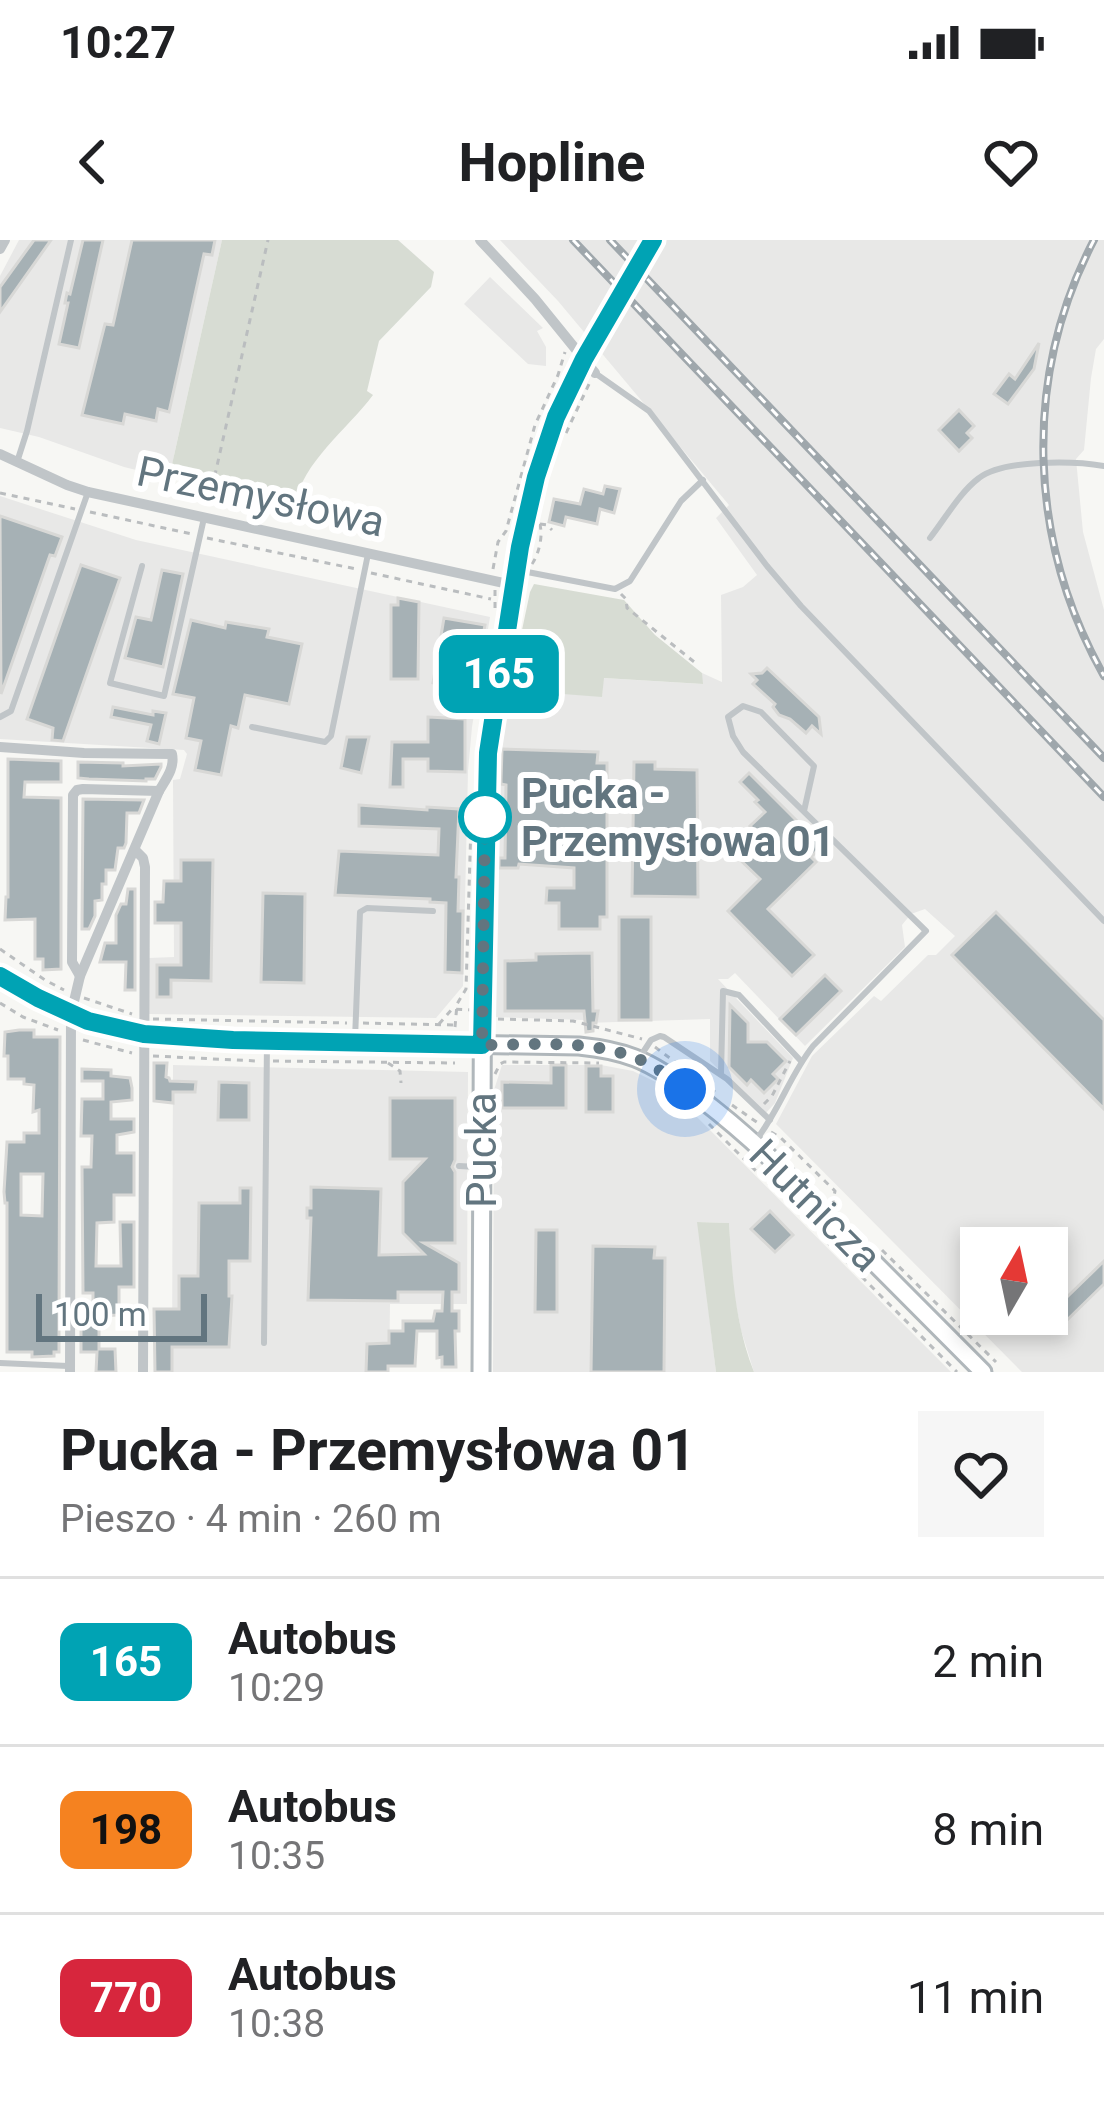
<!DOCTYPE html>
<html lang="pl">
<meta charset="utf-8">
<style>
:root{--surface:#fff;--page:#f6f6f6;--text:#202124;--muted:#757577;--line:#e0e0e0}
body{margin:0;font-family:Roboto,sans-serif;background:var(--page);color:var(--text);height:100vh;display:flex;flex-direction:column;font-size:45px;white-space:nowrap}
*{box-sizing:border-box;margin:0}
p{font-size:39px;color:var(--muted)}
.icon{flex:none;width:66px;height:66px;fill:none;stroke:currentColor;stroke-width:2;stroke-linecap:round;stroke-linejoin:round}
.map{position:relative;height:1132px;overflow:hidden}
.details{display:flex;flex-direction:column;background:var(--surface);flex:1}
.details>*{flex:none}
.badge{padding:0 24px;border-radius:18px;font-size:42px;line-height:78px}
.needle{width:78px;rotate:9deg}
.buttons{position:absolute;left:960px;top:987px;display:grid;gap:24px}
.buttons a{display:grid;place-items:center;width:108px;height:108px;border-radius:0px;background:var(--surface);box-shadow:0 6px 18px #0003;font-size:60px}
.scale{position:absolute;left:36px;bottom:30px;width:171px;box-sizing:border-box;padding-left:12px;border:6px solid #62757f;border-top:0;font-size:33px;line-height:42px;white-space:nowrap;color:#62757f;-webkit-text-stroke:9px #fff;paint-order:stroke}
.you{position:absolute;width:60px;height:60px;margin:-30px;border:9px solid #fff;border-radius:50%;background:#1a73e8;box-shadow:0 0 0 18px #1a73e833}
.map>.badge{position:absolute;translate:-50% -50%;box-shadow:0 0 0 6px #fff}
.round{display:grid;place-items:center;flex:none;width:126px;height:126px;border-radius:0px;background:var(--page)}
.headline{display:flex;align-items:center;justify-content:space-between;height:204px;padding:0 60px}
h1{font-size:57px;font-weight:700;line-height:90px}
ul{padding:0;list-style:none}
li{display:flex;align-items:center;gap:36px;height:168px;padding:0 60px;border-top:3px solid var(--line)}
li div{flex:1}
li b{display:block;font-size:45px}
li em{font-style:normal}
li .badge{min-width:132px;font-weight:700;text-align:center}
.status{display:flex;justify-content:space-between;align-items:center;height:84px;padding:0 60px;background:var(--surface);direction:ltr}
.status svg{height:33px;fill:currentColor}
header{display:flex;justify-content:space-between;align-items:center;height:156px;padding:0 60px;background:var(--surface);font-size:54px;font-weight:700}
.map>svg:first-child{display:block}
.built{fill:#e8e8e7;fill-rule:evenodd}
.green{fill:#d7dcd3}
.building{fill:#a6b1b5;stroke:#d8d8d6;stroke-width:3;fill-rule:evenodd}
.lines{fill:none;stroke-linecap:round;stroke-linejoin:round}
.secondary-casing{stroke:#b0b7bb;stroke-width:21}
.path{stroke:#babdbf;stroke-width:3;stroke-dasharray:6 6;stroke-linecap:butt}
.lane{stroke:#c0c5c8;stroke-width:6}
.street{stroke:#c0c5c8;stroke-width:10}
.secondary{stroke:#fff;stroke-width:15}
.rail-casing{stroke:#9fa7ac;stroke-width:8}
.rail{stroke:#fff;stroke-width:3;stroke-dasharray:9;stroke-linecap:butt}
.secondary-bridge-casing{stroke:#b0b7bb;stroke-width:21;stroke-linecap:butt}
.secondary-bridge{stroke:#fff;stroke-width:15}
.line-casing{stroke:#fff;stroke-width:27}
.line{stroke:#00a3b4;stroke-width:18}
.walk{stroke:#62757f;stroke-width:12;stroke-dasharray:0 21.6}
.stop-dot{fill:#fff;stroke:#00a3b4;stroke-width:6}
.labels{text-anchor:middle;stroke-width:12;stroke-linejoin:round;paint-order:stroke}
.street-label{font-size:42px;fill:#62757f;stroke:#fff}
.stop-label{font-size:42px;font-weight:bold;fill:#62757f;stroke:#fff;text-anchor:start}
</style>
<div class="status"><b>10:27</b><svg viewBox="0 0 49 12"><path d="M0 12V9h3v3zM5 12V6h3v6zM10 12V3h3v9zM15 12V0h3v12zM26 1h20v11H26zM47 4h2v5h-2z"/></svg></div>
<header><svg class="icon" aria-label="back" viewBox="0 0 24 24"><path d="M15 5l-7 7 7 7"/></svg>Hopline<svg class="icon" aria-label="heart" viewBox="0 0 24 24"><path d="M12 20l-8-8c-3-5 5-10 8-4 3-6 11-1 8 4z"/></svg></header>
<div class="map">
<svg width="1104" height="1132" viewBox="0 0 1104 1132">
<rect width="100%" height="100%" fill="#f7f7f4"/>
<!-- built -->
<g class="built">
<polygon points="19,0 222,0 169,238 124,227 39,197 0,188 0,36"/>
<path d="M 500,0 L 1104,0 L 1104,99 L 1096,109 L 1091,138 L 1084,210 L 1076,219 L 1083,292 L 1104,370 L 1104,1132 L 1022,1132 L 776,884 L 812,816 L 874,756 L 881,761 L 928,715 L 936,715 L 955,696 L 925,669 L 911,674 L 902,685 L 905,707 L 805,806 L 735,733 L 728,739 L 718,739 L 793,818 L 775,863 L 765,874 L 710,821 L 710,779 L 585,783 L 584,780 L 495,777 L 498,545 L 503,487 L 510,447 L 602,456 L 603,438 L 702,444 L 702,433 L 722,442 L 721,355 L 743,347 L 757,335 L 716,278 L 729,265 L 558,61 ZM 981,1008 L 1047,1008 L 1047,1074 L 981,1074 Z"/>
<polygon points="490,37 543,88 537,91 546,107 546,126 528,124 464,64"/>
<polygon points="0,256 136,300 490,377 472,487 468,531 463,746 436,778 149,774 149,718 174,717 173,540 180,539 187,514 184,510 0,499"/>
<polygon points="173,825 468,832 467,1064 390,1064 389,1132 172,1132"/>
<polygon points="502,825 601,825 633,831 662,845 682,862 951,1132 754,1132 741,1090 733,1050 729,983 698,982 716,1132 493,1132 494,850"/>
</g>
<!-- green -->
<g class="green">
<path d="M 222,0 L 398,0 L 434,32 L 431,47 L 379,101 L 367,151 L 373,155 C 346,191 304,220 294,266 L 169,238 Z"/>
<polygon points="534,344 624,360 655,395 702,433 703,444 604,438 602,457 524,451 524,448 510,447 530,352"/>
<path d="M 697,982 L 729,983 C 732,1034 735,1084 754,1132 L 716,1132 Z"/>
</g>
<!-- building -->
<g class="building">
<polygon points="34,0 51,0 0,72 0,47"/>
<polygon points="83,0 103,0 79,108 59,104 68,63 65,63 67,53 70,54"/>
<polygon points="132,0 215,0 212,15 204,14 169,172 158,169 156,181 125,174 123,184 82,175 105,84 113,85"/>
<polygon points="1039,103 1034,129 1008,164 994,154 1009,134 1015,139"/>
<polygon points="959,170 974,186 967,193 972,198 959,211 939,190"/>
<polygon points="605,246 620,249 614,273 600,269 597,284 566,277 564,286 549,282 554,259 580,264 584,249 603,254"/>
<polygon points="0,276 62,297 55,316 50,315 1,454"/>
<polygon points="81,325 120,338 63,501 52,500 53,488 27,479"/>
<polygon points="162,330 183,334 163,427 125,418 136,377 151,380"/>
<polygon points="398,358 419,362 418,439 391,439 391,365 398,365"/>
<polygon points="444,378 485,385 470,466 442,460 445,446 433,443"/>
<polygon points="191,380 225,388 226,382 269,389 267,397 302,404 289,464 245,455 238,488 231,486 221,535 195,530 201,501 186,498 194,458 173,454"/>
<polygon points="767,428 819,477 821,494 812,486 806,493 790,479 779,475 773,467 775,464 753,444 757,440 751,434 762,433"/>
<polygon points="113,467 153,475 153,471 166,473 159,504 147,501 151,485 111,477"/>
<polygon points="428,477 465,479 465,532 428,531 428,519 403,519 403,547 390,547 392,502 428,502"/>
<polygon points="347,497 369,497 361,533 341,528"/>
<polygon points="502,509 598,512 597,523 607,523 607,677 600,677 600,689 559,689 559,663 546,663 547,648 574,648 574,628 519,624 518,628 499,628 499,618 505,618 506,545 501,544 501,540"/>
<polygon points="8,519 61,521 61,542 25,542 24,557 61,558 61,729 43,730 43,719 35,719 35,679 5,680 6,657 8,657"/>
<polygon points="78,522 123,523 123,526 161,524 161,527 155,539 146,539 146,541 89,539 78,538"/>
<polygon points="634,522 655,522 655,529 697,530 698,657 632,656"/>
<polygon points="749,533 822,606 811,617 816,622 768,669 814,715 792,736 728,671 760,639 733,613 755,591 750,586 765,572 755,562 758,560 740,542"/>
<polygon points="83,559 144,560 139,573 127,573 126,603 124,608 118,608 115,630 106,630 106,644 102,644 102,660 95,661 95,676 89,689 82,689"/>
<polygon points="359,565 427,570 427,567 459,569 456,637 459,637 458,671 463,671 462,733 445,732 446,663 430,662 430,659 335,655 339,611 438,615 439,589 359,586"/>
<polygon points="181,620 213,620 211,741 171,740 171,757 157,757 157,725 181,725 181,683 155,683 155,662 163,662 164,641 181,641"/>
<polygon points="128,649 135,649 135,750 125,750 126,722 100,722 105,703 116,703 116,675 121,664 126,664"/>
<polygon points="263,653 305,654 304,743 261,742"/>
<polygon points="996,672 1104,780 1104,869 952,715"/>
<rect x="619" y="677" width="32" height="103"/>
<polygon points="592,713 593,771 598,771 596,783 593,783 593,791 586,792 584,771 505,771 505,721 536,720 536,714"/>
<polygon points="825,735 841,751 796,795 780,779"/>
<polygon points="730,765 748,783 748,802 767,802 786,821 773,834 778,839 764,853 751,840 747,845 729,827"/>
<path d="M 19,790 L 34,790 L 34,797 L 60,797 L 59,1084 L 59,1112 L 54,1112 L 54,1116 L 32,1117 L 32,1112 L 7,1112 L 7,963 L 5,963 L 4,952 L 7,902 L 24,902 L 24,893 L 39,893 L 39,870 L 33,872 L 34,845 L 24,844 L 24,839 L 8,839 L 8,816 L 4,816 L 5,792 ZM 21,934 L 43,934 L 42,976 L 21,975 Z"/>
<polygon points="154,823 167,823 166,837 169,838 170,841 196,842 195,852 173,852 173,863 154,861"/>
<polygon points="551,825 566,825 566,868 502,868 502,842 551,843"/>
<polygon points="586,826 601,826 601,836 613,836 613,872 586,872"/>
<polygon points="82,829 111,830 111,836 130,838 132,848 132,860 111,862 111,879 134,879 134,892 117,895 117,913 134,913 134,955 114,955 114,982 97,983 96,1026 121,1026 120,982 134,982 134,1047 119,1047 119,1075 93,1076 93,1053 83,1053 82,927 91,927 92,896 81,896 82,859 103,859 103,841 82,841"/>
<polygon points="219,842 249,843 249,880 218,880"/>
<polygon points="390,858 455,858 455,920 452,927 455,932 455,1003 424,1003 459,1023 459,1052 452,1052 452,1071 459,1071 459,1091 455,1091 456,1127 442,1127 442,1117 437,1118 437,1091 417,1091 415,1126 388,1126 388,1132 366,1132 367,1104 389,1103 389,1091 403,1091 403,1081 433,1081 435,1071 442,1071 443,1052 398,1052 398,1061 308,1060 311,978 307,978 307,968 311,968 311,947 381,949 379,1015 424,1014 403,993 403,942 425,919 390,919"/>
<polygon points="240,948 251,948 250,1021 229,1021 229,1056 232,1056 229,1107 172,1107 172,1132 155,1132 154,1069 179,1069 179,1036 198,1036 199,963 240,963"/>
<polygon points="770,971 793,995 775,1012 751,989"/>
<polygon points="536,990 557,990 557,1072 535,1072"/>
<polygon points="593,1006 655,1007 654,1018 665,1018 664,1132 591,1132"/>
<polygon points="1104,1021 1104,1044 1062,1085 1047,1070 1047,1059 1057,1049 1066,1058"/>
<polygon points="81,1076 99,1076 99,1109 115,1109 116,1132 96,1132 97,1112 81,1112"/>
</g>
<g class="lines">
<!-- secondary casing -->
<g class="secondary-casing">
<g id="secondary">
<path d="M 0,736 L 71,774 L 144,794 L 267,801 L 579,806 C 599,808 617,811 635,818 C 674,833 735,885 766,914 L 983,1132"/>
<polyline points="481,1132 483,631 489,494 516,330 536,237 556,177 569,150"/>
</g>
</g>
<!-- path -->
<g class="path">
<polyline points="566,193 590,142"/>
<polyline points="212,248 268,0"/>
<polyline points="0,253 75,269"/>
<polyline points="90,272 192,294"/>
<polyline points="540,284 547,285 552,290"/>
<polyline points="207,298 356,329"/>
<path d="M 532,324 C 539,314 544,294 539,282"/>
<polyline points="493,329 498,302 506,291 535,185 558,135 565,112"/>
<polyline points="371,333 491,359"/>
<polyline points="495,350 495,370"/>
<polyline points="621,354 626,359 627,368 698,425"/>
<polyline points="0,709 45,740 64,750"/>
<polyline points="84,758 132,774"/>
<polyline points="0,763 23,777 58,790"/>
<polyline points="153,779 347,783"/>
<polyline points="498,779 573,781 642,799"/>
<polyline points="363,783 455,785"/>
<polyline points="439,784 452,769 471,770"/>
<polyline points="455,787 457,764 466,749 472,551"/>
<polyline points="83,800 132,813"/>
<polyline points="655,807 715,852"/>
<polyline points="153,816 257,821"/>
<polyline points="273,821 455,823"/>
<polyline points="388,823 400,831 401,843"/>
<polyline points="495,834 500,824 504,822 599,823"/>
<polyline points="764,864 772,856 790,821"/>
<polyline points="732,865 758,883"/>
<polyline points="709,884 957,1132"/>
<polyline points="771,892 781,898 835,951 833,962"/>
<polyline points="882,1010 996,1122"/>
</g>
<!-- lane -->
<g class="lane">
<polyline points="595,133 649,171 767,326 801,366 1104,681"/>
<polyline points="18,219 27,191 71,0"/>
<path d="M 930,298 C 945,279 960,252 979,238 C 1003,219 1075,221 1104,226"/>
<polyline points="142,326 110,443 164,456 204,278"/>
<polyline points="517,330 615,349 630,341 681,261 703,240"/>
<polyline points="0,477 11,471 88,252"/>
<polyline points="252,487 325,502 331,496 368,314"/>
<polyline points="355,799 360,672 367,668 433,671"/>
<polyline points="640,817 651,800 660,796 664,797 727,839 770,880"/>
<polyline points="721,834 723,751 739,755 801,821"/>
<path d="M 756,900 C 779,871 790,835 813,806 L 926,691 L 743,512 L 733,496 L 728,477 L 743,466 L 761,472 L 814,526 L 804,571"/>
<polyline points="459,926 478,927"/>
<polyline points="264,1103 267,801"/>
<polyline points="0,1123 68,1126"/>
</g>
<!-- street -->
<g class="street">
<polyline points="480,0 535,59 595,133"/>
<polyline points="0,9 5,0"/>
<polyline points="0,214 67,245 88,252 513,345"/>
<path d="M 0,507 L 84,513 L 172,514 C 175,528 166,539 159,551 L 80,736 L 71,774 L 70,1132"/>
<polyline points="135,610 143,618 145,627 143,1132"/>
<polyline points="80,736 72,722 73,555 77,550 83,549 159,551"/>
</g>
<!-- secondary -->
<use href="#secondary" class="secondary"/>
<!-- rail casing -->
<g class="rail-casing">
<g id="rail">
<polyline points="573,0 1104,557"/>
<polyline points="610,0 1104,518"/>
<path d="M 1094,0 C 1022,138 1028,301 1104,436"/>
</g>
</g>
<!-- rail -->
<use href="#rail" class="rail"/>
<!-- secondary-bridge casing -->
<g class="secondary-bridge-casing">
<polyline id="secondary-bridge" points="569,150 653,0"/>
</g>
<!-- secondary-bridge -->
<use href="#secondary-bridge" class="secondary-bridge"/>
</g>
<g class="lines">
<!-- line casing -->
<g class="line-casing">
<polyline id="line" points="0,736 38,758 88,781 144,794 233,800 482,805 488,513 520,307 536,237 556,177 584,119 653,0"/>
</g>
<!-- line -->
<use href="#line" class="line"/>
<!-- walk -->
<path class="walk" d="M 485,577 L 482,805 C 534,805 596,798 645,822 C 659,829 672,839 685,849"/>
</g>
<!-- markers -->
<circle class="stop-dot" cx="485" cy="577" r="24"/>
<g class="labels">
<!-- street labels -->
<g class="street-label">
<text transform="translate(261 256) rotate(12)" y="15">Przemysłowa</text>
<text transform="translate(481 910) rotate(-90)" y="15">Pucka</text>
<text transform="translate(816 965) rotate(45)" y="15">Hutnicza</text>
</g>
<!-- stop labels -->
<g class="stop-label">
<text x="521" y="568">Pucka -<tspan x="521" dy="48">Przemysłowa 01</tspan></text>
</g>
</g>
</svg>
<div class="buttons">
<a><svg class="needle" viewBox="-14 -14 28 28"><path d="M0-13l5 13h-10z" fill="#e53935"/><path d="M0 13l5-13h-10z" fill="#757577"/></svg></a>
</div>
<div class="scale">100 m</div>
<div class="you" style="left:685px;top:849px"></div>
<b class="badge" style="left:499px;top:434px;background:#00a3b4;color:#fff">165</b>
</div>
<section class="details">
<div class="headline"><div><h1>Pucka - Przemysłowa 01</h1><p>Pieszo · 4 min · 260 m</p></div><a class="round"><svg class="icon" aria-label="heart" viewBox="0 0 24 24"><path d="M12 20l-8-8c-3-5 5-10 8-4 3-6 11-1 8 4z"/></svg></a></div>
<ul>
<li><span class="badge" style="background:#00a3b4;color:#fff">165</span><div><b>Autobus</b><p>10:29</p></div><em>2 min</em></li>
<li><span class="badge" style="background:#f58220;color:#111">198</span><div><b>Autobus</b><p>10:35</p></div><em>8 min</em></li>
<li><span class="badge" style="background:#d7263d;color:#fff">770</span><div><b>Autobus</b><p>10:38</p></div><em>11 min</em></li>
</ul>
</section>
